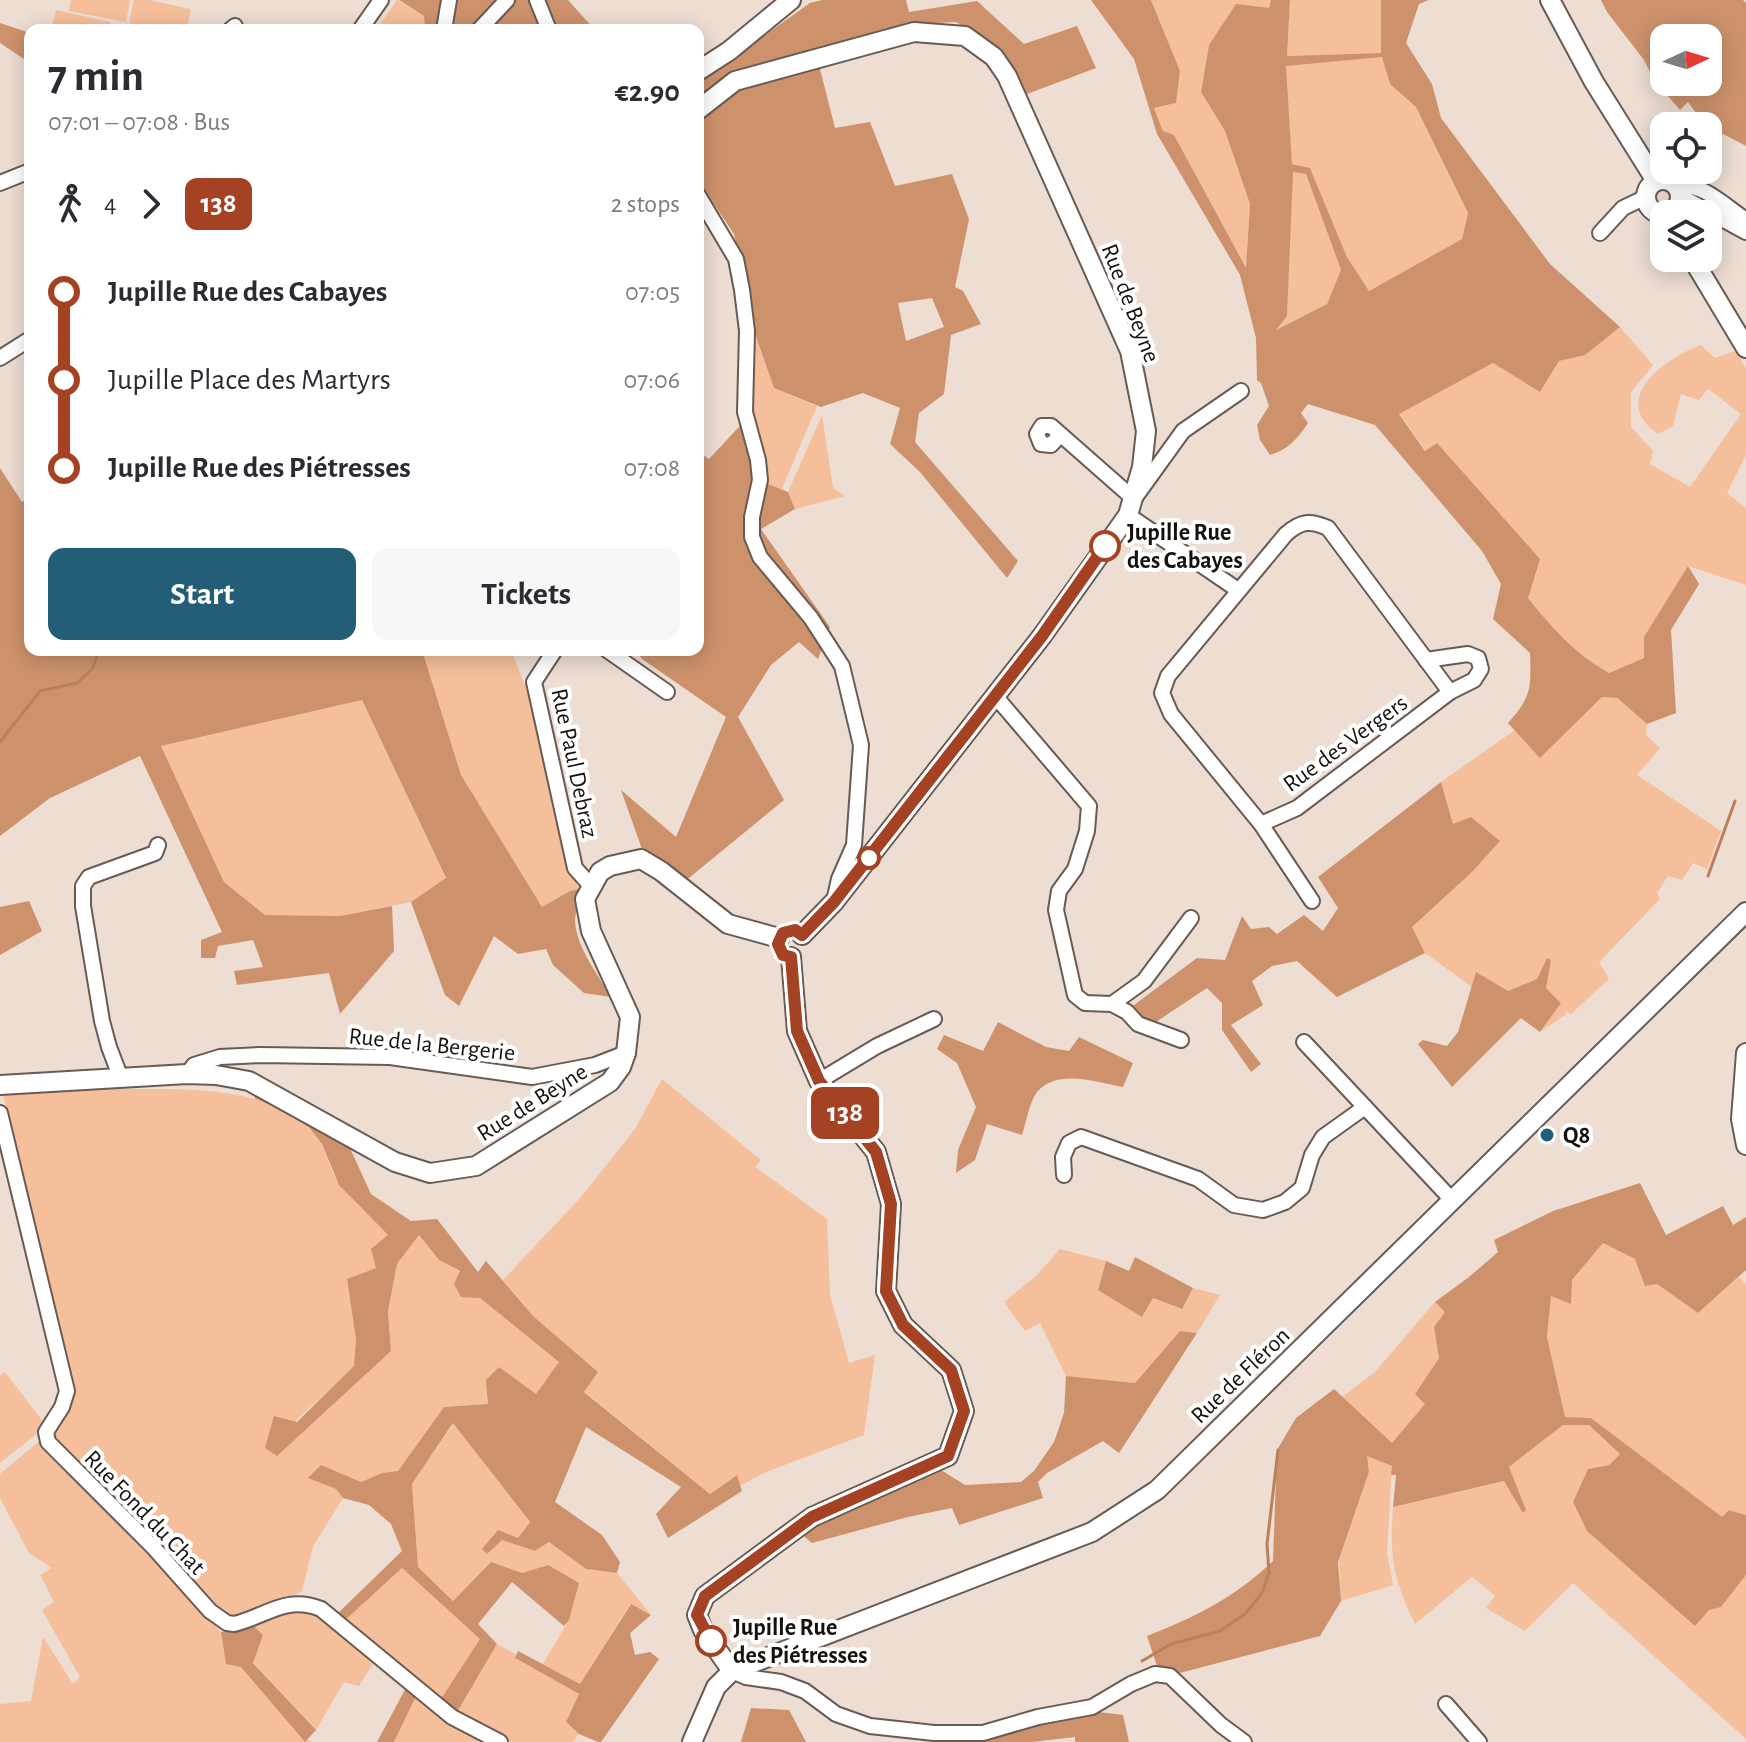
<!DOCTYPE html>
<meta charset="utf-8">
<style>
:root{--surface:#fff;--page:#f7f7f7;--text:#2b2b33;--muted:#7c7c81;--accent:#225e76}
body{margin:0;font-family:"Alegreya Sans",sans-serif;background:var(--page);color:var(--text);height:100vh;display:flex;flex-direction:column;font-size:30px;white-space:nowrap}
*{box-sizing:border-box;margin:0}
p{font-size:26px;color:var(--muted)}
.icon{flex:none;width:44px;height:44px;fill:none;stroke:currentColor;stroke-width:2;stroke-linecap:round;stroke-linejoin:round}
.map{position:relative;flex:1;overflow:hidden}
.sheet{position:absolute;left:24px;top:24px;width:680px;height:632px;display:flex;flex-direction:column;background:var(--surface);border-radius:16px;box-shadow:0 4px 20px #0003}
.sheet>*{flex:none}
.badge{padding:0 16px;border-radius:12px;font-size:28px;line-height:52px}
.needle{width:52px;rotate:86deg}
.buttons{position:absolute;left:1650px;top:24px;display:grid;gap:16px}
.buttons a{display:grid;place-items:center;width:72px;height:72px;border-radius:16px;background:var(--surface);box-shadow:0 4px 20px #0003;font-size:40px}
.map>.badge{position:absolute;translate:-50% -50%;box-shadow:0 0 0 4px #fff}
.legs{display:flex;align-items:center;gap:12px;height:88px;padding:0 24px;font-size:26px}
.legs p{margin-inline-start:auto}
.overview{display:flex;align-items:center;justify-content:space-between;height:136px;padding:0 24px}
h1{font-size:44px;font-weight:700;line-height:60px}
.button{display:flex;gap:16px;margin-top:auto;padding:16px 24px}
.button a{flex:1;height:92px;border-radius:16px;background:var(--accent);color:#fff;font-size:32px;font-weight:700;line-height:92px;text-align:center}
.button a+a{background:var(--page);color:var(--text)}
ul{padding:0 24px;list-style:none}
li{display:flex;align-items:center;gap:28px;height:88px;font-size:30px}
li i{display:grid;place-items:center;width:12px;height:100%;margin:0 10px;background:currentColor}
li i::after{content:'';width:20px;height:20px;margin:-10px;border:6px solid;border-radius:50%;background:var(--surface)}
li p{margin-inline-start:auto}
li:first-child i{background:linear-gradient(#0000 50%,currentColor 0)}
li:last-child i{background:linear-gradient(currentColor 50%,#0000 0)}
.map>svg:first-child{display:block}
.green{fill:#f5bf9b}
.forest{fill:#cd926c;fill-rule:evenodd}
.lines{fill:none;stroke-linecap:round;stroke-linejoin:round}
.stream{stroke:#b9805a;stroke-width:3}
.street-casing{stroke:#685b53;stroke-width:18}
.secondary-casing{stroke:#685b53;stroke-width:22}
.street{stroke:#fff;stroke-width:14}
.secondary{stroke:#fff;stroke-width:18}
.line-1-casing{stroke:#fff;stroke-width:18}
.line-1{stroke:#a64224;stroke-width:12}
.stop-1-dot{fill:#fff;stroke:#a64224;stroke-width:4}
.poi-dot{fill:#225e76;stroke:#fff;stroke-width:3}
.labels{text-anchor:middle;stroke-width:8;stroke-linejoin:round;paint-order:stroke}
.street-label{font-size:24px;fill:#16110d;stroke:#fff}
.stop-label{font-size:24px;font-weight:bold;fill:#16110d;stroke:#fff;text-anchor:start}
.poi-label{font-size:24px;font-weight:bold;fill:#16110d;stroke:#fff;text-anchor:start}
</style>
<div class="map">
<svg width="1746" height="1742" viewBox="0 0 1746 1742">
<rect width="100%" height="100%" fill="#edddd3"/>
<!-- green -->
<g class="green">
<polygon points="71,0 130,0 126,22 69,11"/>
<polygon points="134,0 149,0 191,9 187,30 161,30 129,23"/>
<polygon points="397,0 424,16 425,30 376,30"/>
<polygon points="1151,0 1271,0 1269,8 1209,45 1201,92 1225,131 1250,204 1246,269 1174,135 1163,131 1154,108 1176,103 1180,71"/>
<polygon points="1290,0 1381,0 1381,53 1287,56"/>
<polygon points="56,10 110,22 109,30 51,30"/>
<polygon points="1382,57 1390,84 1416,107 1468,213 1462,239 1369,291 1347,257 1310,168 1292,164 1285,65"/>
<polygon points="1292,172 1306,174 1341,270 1327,304 1273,331 1287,316"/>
<path d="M 1620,327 L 1653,365 L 1631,392 L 1631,427 L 1653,451 L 1650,464 L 1690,487 L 1741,414 L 1708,389 L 1699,400 L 1681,394 L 1673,426 L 1658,434 C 1608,400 1665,358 1701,345 L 1715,358 L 1735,351 L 1746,368 L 1746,455 L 1727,493 L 1746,508 L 1746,585 L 1688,566 L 1644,658 L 1609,673 L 1595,665 L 1559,637 L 1528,597 L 1437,443 L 1426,451 L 1399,413 L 1493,363 L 1540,392 L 1559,361 L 1585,354 Z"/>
<polygon points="754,331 774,388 817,406 781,491 765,483 750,415"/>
<polygon points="822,415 833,488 845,496 795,509 788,492"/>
<polygon points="422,650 511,650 536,713 569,867 579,889 570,891 542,907 461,775"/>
<polygon points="1602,697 1616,698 1647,724 1646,735 1660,748 1637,775 1721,831 1707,869 1693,863 1682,880 1668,876 1657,893 1660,899 1599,962 1609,979 1570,1015 1567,1011 1565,1015 1540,1032 1561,1003 1546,988 1547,958 1537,979 1508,991 1477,973 1472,987 1425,953 1411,927 1472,872 1499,841 1453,824 1441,782 1515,730 1540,758"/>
<polygon points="362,700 446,879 411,902 340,916 265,915 224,882 161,746"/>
<polygon points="662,1079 761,1160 755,1167 827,1219 830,1295 849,1363 875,1355 864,1435 766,1472 740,1486 736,1475 710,1494 584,1391 598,1372 533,1316 503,1280 582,1196 635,1129"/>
<path d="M 108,1089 C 170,1090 259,1082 309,1127 C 327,1143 327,1169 341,1186 C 355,1204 373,1218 388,1235 L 376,1268 L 347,1279 L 356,1340 L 355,1366 L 266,1448 L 391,1351 L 388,1311 L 397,1264 L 419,1235 L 439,1260 L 460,1272 L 480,1298 L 559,1362 L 536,1395 L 499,1367 L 489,1404 L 444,1407 L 398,1471 L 382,1473 L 361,1482 L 308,1478 L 336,1489 L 343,1498 L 313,1546 L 302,1591 L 282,1602 L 233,1617 L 216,1609 L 73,1462 L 54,1434 L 67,1405 L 51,1302 L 3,1094 Z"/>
<polygon points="1603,1243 1635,1259 1657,1284 1698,1313 1739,1277 1746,1284 1746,1515 1729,1510 1722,1518 1591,1418 1565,1417 1547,1337 1551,1295 1572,1280"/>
<polygon points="1060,1249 1106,1261 1098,1290 1143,1316 1153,1298 1181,1309 1193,1288 1220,1295 1197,1333 1180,1331 1135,1383 1066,1376 1040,1323 1025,1331 1004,1302 1037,1275"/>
<polygon points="1435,1302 1446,1312 1435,1327 1439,1357 1416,1394 1426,1404 1392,1443 1342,1397 1375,1372"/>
<polygon points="5,1372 44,1423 34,1436 0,1463 0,1375"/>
<polygon points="454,1423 530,1523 518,1538 498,1531 486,1554 502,1540 535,1551 549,1542 586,1569 617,1573 651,1615 630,1604 580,1684 543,1664 569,1620 548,1565 522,1573 491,1562 453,1601 418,1567 412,1484"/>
<path d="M 1563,1425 L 1589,1425 L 1620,1454 L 1609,1465 L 1588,1469 L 1573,1502 L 1587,1531 L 1709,1610 L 1721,1606 L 1746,1575 L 1746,1739 L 1573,1583 L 1525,1631 L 1486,1608 L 1495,1596 L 1472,1577 L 1415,1624 C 1392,1575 1390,1560 1393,1507 L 1505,1481 L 1523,1513 L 1509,1467 Z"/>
<polygon points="38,1442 149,1549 221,1632 226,1664 241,1666 304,1741 308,1739 312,1742 0,1742 0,1704 31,1701 43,1637 73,1684 80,1677 42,1610 54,1602 40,1575 52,1568 29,1553 0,1498 0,1474"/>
<polygon points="1366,1455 1392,1466 1387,1553 1393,1585 1341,1601 1339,1559 1369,1472"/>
<polygon points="402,1568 481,1639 439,1702 342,1623"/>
<polygon points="306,1609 333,1623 374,1662 359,1686 344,1682 316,1730 253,1662 263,1635 251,1623 289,1610"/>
<polygon points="497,1644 517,1655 516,1659 579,1694 566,1722 579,1734 573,1742 511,1742 456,1714"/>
<polygon points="418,1692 480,1737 477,1742 394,1742"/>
</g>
<!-- forest -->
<g class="forest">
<polygon points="399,0 568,0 595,30 425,30 424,16"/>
<polygon points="822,0 906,0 909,12 977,1 1024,44 1077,26 1096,68 1027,94 991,43 956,22 915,24 698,101 698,83 810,3"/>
<path d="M 1091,0 L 1151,0 L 1180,71 L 1176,103 L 1154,108 L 1163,131 L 1174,135 L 1246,268 L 1250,204 L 1225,131 L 1201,92 L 1209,45 L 1236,4 L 1269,8 L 1271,0 L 1290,0 L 1287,56 L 1381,53 L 1381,0 L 1429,0 L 1419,4 L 1406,43 L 1432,84 L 1441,118 L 1550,264 L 1620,327 L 1585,355 L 1559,361 L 1540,392 L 1493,363 L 1399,414 L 1425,451 L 1437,443 L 1540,559 L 1528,598 C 1552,628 1575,654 1609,673 L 1644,658 L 1644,637 L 1688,566 L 1699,584 L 1671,630 L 1676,713 L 1647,724 L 1617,698 L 1602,697 L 1540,758 L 1508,723 C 1532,697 1531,687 1530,653 L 1493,619 L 1501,584 L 1482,551 L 1375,425 L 1308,404 L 1301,413 L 1308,423 C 1298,438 1288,450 1270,455 L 1260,440 L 1257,425 L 1269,406 L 1261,383 L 1257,380 L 1256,338 L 1240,275 L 1157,134 L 1134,59 ZM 1382,57 L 1390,84 L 1416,107 L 1468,213 L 1462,239 L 1369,291 L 1347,257 L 1310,168 L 1292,164 L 1286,66 ZM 1293,172 L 1306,174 L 1341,270 L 1327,304 L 1276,330 L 1287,316 Z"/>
<path d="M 1601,0 L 1743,0 L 1746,3 L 1746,146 L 1704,124 L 1688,102 L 1680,110 L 1654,80 L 1644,60 L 1607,12 ZM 1664,38 L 1708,38 L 1708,82 L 1664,82 Z"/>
<polygon points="0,23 30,33 30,63 0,43"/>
<path d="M 818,61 L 835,128 L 870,122 L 895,186 L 952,174 L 969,219 L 955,287 L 963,291 L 981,324 L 951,335 L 944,394 L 919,413 L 915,442 L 1018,561 L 1007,578 L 920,472 L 890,444 L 900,408 L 863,393 L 821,407 L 774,388 L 754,331 L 734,234 L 698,180 L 698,117 L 735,85 ZM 932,298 L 944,327 L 906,341 L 898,303 Z"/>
<polygon points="750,415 765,483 788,492 795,509 761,529 830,627 818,659 799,642 771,665 738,717 784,800 684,882 661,859 643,852 621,790 676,837 726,717 642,659 636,650 698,650 698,452 709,459"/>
<path d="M 0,468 L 22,502 L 30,498 L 30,650 L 422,650 L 461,775 L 542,907 L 570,891 L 579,889 C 582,901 575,910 575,921 C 576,947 599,976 611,997 L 584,993 L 553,965 L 546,949 L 518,954 L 494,936 L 459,1006 L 445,995 L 411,902 L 446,878 L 362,700 L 161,746 L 224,882 L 265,915 L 340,916 L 392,906 L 394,951 L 340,1014 L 329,973 L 237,985 L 234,971 L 263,967 L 253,940 L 218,946 L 215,958 L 201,958 L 201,940 L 222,932 L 140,756 L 50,798 L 0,836 Z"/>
<polygon points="1441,782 1453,824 1471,817 1500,841 1472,872 1412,927 1425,953 1337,997 1297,961 1272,966 1252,981 1263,1005 1231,1025 1261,1064 1251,1072 1222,1030 1222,1003 1207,988 1150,1026 1130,1008 1197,958 1225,960 1242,916 1251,929 1269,927 1277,934 1304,915 1323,931 1338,908 1318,877"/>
<polygon points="29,901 42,931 0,955 0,907"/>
<polygon points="1547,958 1551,960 1546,988 1561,1003 1540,1032 1521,1018 1452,1087 1418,1044 1423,1040 1447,1046 1458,1032 1476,972 1508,991 1537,979"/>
<path d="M 998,1022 L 1046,1047 L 1069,1051 L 1079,1037 L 1133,1063 L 1123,1087 C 1097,1082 1057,1068 1037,1092 C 1029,1103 1026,1123 1022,1135 L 987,1124 L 975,1160 L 956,1173 L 958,1150 L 976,1107 L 957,1063 L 937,1049 L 944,1035 L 983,1051 Z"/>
<polygon points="263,1092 348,1144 371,1194 411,1221 437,1219 478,1272 486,1261 533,1316 598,1372 584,1392 710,1494 737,1475 742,1491 668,1538 656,1514 681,1487 586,1427 555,1502 602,1535 620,1562 617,1573 586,1569 549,1542 535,1551 502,1540 487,1554 482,1549 498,1530 518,1538 530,1522 453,1423 412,1484 418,1567 453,1601 491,1562 522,1573 548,1565 579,1583 569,1620 564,1626 512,1582 478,1624 497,1644 456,1714 439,1702 480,1639 402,1568 342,1623 334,1617 402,1551 391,1524 369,1505 343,1498 336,1489 308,1478 321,1465 361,1482 382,1473 398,1471 444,1407 488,1404 486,1380 499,1367 536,1394 559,1362 480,1298 461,1297 454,1284 460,1271 439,1260 419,1235 397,1264 388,1311 391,1351 277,1456 265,1448 274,1416 297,1422 354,1366 356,1340 347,1279 376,1268 371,1249 388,1235 339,1185 322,1144 309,1127 284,1111 254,1098"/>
<path d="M 1640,1183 L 1666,1235 L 1723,1206 L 1733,1225 L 1746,1217 L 1746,1270 L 1698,1313 L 1657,1284 L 1645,1286 L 1635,1259 L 1603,1243 L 1572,1280 L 1571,1304 L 1551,1296 L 1547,1337 L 1565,1417 L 1591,1418 L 1722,1517 L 1729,1510 L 1746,1515 L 1746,1575 L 1721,1607 L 1709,1610 L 1695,1626 L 1587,1531 L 1573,1502 L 1588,1469 L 1609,1465 L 1620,1454 L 1589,1425 L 1563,1425 L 1509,1467 L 1526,1510 L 1523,1513 L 1504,1481 L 1393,1507 L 1396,1475 L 1391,1475 L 1392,1466 L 1367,1456 L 1369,1472 L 1338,1562 L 1341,1601 L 1320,1636 L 1176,1674 L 1158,1669 L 1147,1636 C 1197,1616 1234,1598 1273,1561 L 1277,1450 L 1296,1418 L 1334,1389 L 1392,1443 L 1425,1404 L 1415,1394 L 1439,1358 L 1434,1327 L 1445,1312 L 1435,1302 L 1469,1277 L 1498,1252 L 1494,1240 L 1553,1211 Z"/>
<polygon points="1135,1257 1193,1288 1182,1309 1153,1298 1142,1317 1098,1290 1106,1261 1129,1271"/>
<polygon points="1180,1331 1197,1333 1119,1453 1103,1441 1047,1473 1038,1482 1043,1498 959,1525 952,1508 908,1517 812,1543 800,1533 835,1513 941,1470 965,1485 1021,1482 1034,1471 1054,1442 1064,1413 1066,1376 1135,1383"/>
<polygon points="631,1604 651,1615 630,1633 635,1655 650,1652 659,1659 601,1742 598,1742 579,1734 566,1722 579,1694 515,1658 518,1651 580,1684"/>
<polygon points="251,1623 263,1635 253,1663 316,1730 305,1742 241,1667 226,1664 221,1632"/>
<polygon points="408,1684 418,1692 394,1742 377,1742"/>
<polygon points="751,1708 789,1710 806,1742 741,1742"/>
<polygon points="1099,1712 1123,1715 1129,1742 1075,1742 1075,1737 1032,1742 955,1742"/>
</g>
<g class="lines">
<!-- stream -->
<g class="stream">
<polyline points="0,742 40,691 77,683 93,668 99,650"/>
<polyline points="1708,876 1735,801"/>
<polyline points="1142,1661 1171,1644 1220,1631 1245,1614 1262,1593 1269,1573 1267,1544 1278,1450"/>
</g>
<!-- street casing -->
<g class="street-casing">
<g id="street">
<polyline points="537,0 549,30"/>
<polyline points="230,30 235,26"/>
<polyline points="360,30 381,0"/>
<polyline points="444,30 449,0"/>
<polyline points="479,30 507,0"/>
<polyline points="0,183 30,171"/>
<path d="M 1678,187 C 1702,181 1727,208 1746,220"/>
<polyline points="698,195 736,259 742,290 747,331 745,412 758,460 760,480 752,517 752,537 760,557 811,618 842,666 861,745 854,845 839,879 835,897"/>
<polyline points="1680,196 1746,232"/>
<polyline points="1600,233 1623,208 1646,197"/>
<polyline points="0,358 30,339"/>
<polyline points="1060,435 1051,445 1041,444 1037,434 1042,426 1051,426 1134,499 1183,431 1241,391"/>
<polyline points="1128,515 1238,590"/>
<polyline points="555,650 534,682 575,868 591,886"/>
<polyline points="607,650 667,692"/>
<polyline points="1426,660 1468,654 1478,658 1481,669 1474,680 1450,692"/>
<polyline points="996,697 1089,806 1087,831 1075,869 1059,891 1056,910 1075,995 1085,1003 1112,1004 1127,1012 1138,1024 1181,1040"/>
<path d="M 1261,824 L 1297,808 L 1450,692 L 1328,528 C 1310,520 1301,521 1286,534 L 1168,676 L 1162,693 L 1171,714 L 1261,824 L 1312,901"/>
<polyline points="1112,1004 1144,981 1191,918"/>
<polyline points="1304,1042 1453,1201"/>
<polyline points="187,1074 194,1065 220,1057 260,1055 390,1057 532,1077 595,1065 626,1053"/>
<polyline points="120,1076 109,1047 102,1021 83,906 83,886 89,877 155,853 158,845"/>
<polyline points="819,1081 877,1046 934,1019"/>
<path d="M 0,1113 L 67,1391 L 62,1407 L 46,1432 L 48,1442 L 154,1548 L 210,1611 L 227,1623 L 234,1624 C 267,1616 285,1595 321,1609 L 452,1717 L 500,1742"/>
<polyline points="1064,1175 1063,1157 1069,1143 1081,1137 1198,1179 1234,1205 1263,1210 1285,1202 1302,1188 1312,1155 1323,1137 1365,1107"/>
<polyline points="732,1671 746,1677 781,1682 805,1691 836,1714 870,1726 934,1733 983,1733 1038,1717 1092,1707 1131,1684 1155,1674 1170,1676 1221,1725 1244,1742"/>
<polyline points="1446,1704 1479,1742"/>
</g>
</g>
<!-- secondary casing -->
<g class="secondary-casing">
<g id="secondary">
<polyline points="1550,0 1594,82 1656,181"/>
<polyline points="698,71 729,51 791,0"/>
<polyline points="698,110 735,81 914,32 965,36 994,57 1007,76 1130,351 1146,431 1142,467 1128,515 1042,636 834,902 802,935"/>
<circle cx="1663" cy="197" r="17"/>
<polyline points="1692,258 1746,348"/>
<polyline points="1746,1053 1741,1119 1746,1145"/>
<polyline points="0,1085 187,1074 216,1075 249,1081 395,1162 430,1173 476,1166 610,1082 621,1067 626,1053 630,1017 591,931 585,899 600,872 610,866 641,859 661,871 728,924 779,938"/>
<polyline points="732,1671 703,1630 697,1615 705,1596 812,1517 948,1456 964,1411 951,1370 903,1325 886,1291 891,1204 876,1152 819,1081 797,1031 791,957"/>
<polyline points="692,1742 716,1687 732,1671 1092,1532 1157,1490 1746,912"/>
</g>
</g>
<!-- street -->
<use href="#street" class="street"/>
<!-- secondary -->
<use href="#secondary" class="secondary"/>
</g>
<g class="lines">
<!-- line-1 casing -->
<g class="line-1-casing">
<polyline id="line-1" points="711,1641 697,1615 705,1596 812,1517 948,1456 964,1411 951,1370 903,1325 886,1291 891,1204 876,1152 819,1081 797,1031 791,957 783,955 778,944 783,933 795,930 802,935 834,902 1042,636 1105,546"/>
</g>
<!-- line-1 -->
<use href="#line-1" class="line-1"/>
</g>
<!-- markers -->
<g class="stop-1-dot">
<circle cx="1105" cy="546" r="14"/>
<circle cx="869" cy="858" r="10"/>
<circle cx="711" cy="1641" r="14"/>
</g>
<circle class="poi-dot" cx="1547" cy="1135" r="8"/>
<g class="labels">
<!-- street labels -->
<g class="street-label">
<text transform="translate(1131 303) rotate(69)" y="8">Rue de Beyne</text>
<text transform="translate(1345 743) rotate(-36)" y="8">Rue des Vergers</text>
<text transform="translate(575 763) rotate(78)" y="8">Rue Paul Debraz</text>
<text transform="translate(432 1044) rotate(6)" y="8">Rue de la Bergerie</text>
<text transform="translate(532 1102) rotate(-32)" y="8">Rue de Beyne</text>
<text transform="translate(1240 1375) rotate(-44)" y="8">Rue de Fléron</text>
<text transform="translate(145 1512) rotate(46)" y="8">Rue Fond du Chat</text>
</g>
<!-- stop labels -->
<g class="stop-label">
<text x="1127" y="540">Jupille Rue<tspan x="1127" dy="28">des Cabayes</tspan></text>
<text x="733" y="1635">Jupille Rue<tspan x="733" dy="28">des Piétresses</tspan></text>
</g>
<!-- poi labels -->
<g class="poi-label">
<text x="1563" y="1143">Q8</text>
</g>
</g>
</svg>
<div class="buttons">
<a><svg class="needle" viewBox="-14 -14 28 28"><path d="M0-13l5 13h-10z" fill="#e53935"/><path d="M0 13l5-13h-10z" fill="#7c7c81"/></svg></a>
<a><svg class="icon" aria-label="locate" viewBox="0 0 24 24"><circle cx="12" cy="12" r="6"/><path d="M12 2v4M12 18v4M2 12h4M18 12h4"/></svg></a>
<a><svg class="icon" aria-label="layers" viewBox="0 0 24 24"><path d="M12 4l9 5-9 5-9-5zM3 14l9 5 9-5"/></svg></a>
</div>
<b class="badge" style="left:845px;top:1113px;background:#a64224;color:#fff">138</b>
<section class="sheet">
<div class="overview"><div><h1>7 min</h1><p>07:01 – 07:08 · Bus</p></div><b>€2.90</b></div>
<div class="legs"><svg class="icon" aria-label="walk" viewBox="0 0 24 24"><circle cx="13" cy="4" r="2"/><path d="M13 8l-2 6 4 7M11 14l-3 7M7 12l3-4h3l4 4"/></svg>4<svg class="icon" aria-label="forward" viewBox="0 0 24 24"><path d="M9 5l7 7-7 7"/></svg><b class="badge" style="background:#a64224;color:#fff">138</b><p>2 stops</p></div>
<ul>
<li><i style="color:#a64224"></i><b>Jupille Rue des Cabayes</b><p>07:05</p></li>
<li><i style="color:#a64224"></i><span>Jupille Place des Martyrs</span><p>07:06</p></li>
<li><i style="color:#a64224"></i><b>Jupille Rue des Piétresses</b><p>07:08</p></li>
</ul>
<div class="button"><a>Start</a><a>Tickets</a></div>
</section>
</div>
